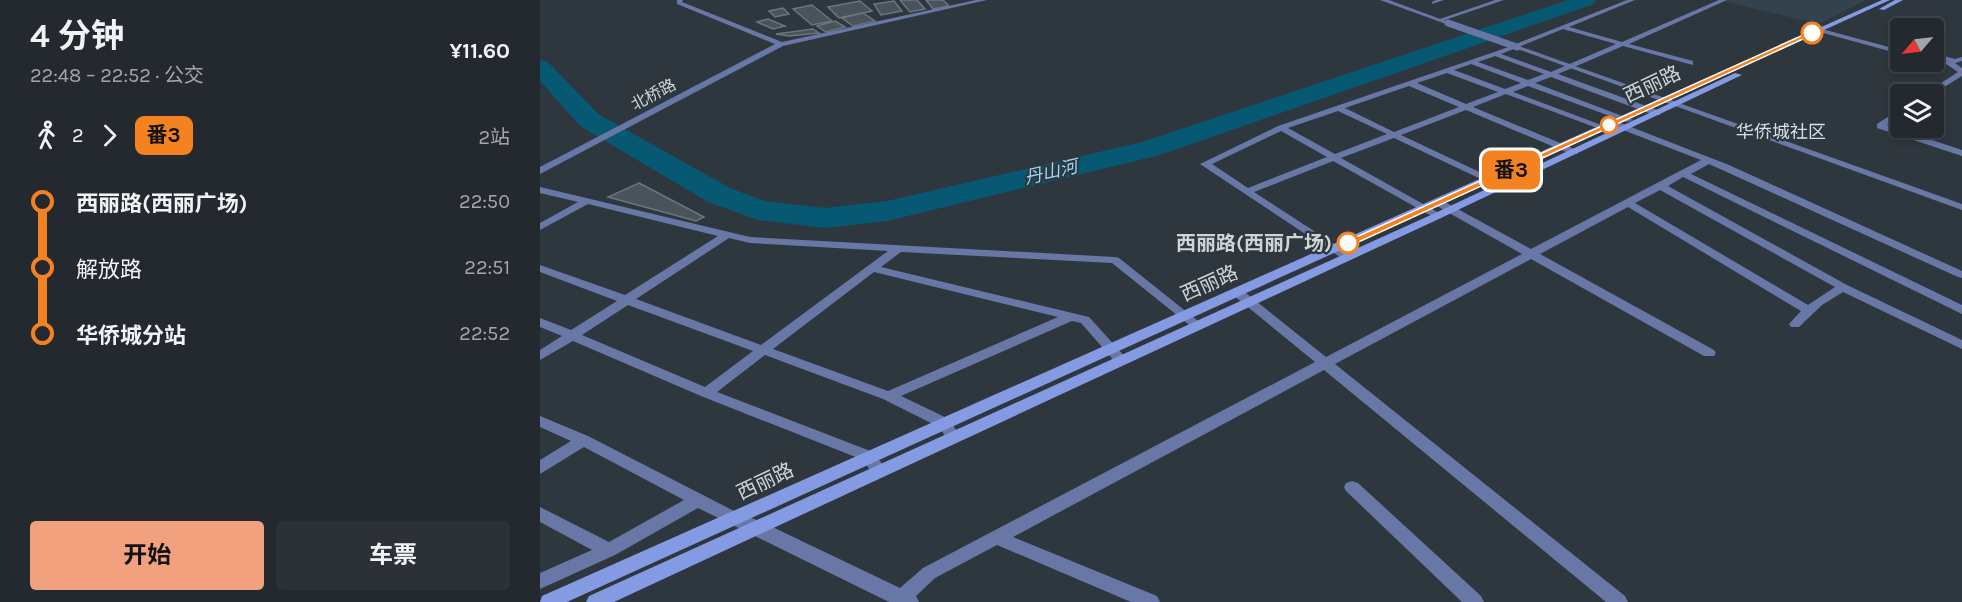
<!DOCTYPE html>
<html lang="zh">
<meta charset="utf-8">
<style>
:root{--surface:#23292e;--page:#2b3136;--text:#f1f3f6;--muted:#a3a6aa;--line:#40454a;--accent:#f1a17d}
body{margin:0;font-family:Karla,"Noto Sans SC",sans-serif;background:var(--page);color:var(--text);height:100vh;display:flex;flex-direction:column;font-size:22px;white-space:nowrap}
*{box-sizing:border-box;margin:0}
p{font-size:20px;color:var(--muted)}
.icon{flex:none;width:33px;height:33px;fill:none;stroke:currentColor;stroke-width:2;stroke-linecap:round;stroke-linejoin:round}
.map{position:relative;flex:1;overflow:hidden}
.details{display:flex;flex-direction:column;background:var(--surface);width:540px}
.details>*{flex:none}
.badge{padding:0 12px;border-radius:9px;font-size:21px;line-height:39px}
.needle{width:39px;rotate:242deg}
.fabs{position:absolute;left:1350px;top:18px;display:grid;gap:12px}
.fabs a{display:grid;place-items:center;width:54px;height:54px;border-radius:6px;background:var(--surface);box-shadow:0 3px 9px #0003,0 0 0 2px var(--line);font-size:30px}
.map>.badge{position:absolute;translate:-50% -50%;box-shadow:0 0 0 3px #fff}
.legs{display:flex;align-items:center;gap:9px;height:66px;padding:0 30px;font-size:20px}
.legs p{margin-inline-start:auto}
.summary{display:flex;align-items:center;justify-content:space-between;height:102px;padding:0 30px}
h1{font-size:33px;font-weight:700;line-height:45px}
.button{display:flex;gap:12px;margin-top:auto;padding:12px 30px}
.button a{flex:1;height:69px;border-radius:6px;background:var(--accent);color:#111;font-size:24px;font-weight:700;line-height:69px;text-align:center}
.button a+a{background:var(--page);color:var(--text)}
ul{padding:0 30px;list-style:none}
li{display:flex;align-items:center;gap:21px;height:66px;font-size:22px}
li i{display:grid;place-items:center;width:9px;height:100%;margin:0 8px;background:currentColor}
li i::after{content:'';width:15px;height:15px;margin:-8px;border:4px solid;border-radius:50%;background:var(--surface)}
li p{margin-inline-start:auto}
li:first-child i{background:linear-gradient(#0000 50%,currentColor 0)}
li:last-child i{background:linear-gradient(currentColor 50%,#0000 0)}
main{display:flex;flex:1;min-height:0}
.map>svg:first-child{display:block}
.built{fill:#33424d}
.lines{fill:none;stroke-linecap:round;stroke-linejoin:round}
.river{fill:#075873;fill-rule:evenodd}
.building{fill:#4a535b;stroke:#6c757d;stroke-width:1.5}
.minor{fill:#6877a5;fill-rule:evenodd}
.tertiary{fill:#6877a5;fill-rule:evenodd}
.secondary{fill:#849ae3;fill-rule:evenodd}
.tertiary-bridge{stroke:#6877a5;stroke-width:7}
.line-1{fill:#f58220;stroke:#fff;stroke-width:1.5}
.stop-1-dot{fill:#fff;stroke:#f58220;stroke-width:3}
.labels{text-anchor:middle;stroke-width:4.5;stroke-linejoin:round;paint-order:stroke}
.far-street-label{font-size:16px;fill:#ced4d8;stroke:#2f373e}
.far-quarter-label{font-size:18px;fill:#d4dfe8;stroke:#2f373e}
.far-water-label{font-size:18px;font-style:italic;fill:#96d9f7;stroke:#2f373e}
.street-label{font-size:20px;fill:#ced4d8;stroke:#2f373e}
.stop-label{font-size:20px;font-weight:bold;fill:#ced4d8;stroke:#2f373e;text-anchor:end}
</style>
<main>
<section class="details">
<div class="summary"><div><h1>4 分钟</h1><p>22:48 – 22:52 · 公交</p></div><b>¥11.60</b></div>
<div class="legs"><svg class="icon" aria-label="walk" viewBox="0 0 24 24"><circle cx="13" cy="4" r="2"/><path d="M13 8l-2 6 4 7M11 14l-3 7M7 12l3-4h3l4 4"/></svg>2<svg class="icon" aria-label="forward" viewBox="0 0 24 24"><path d="M9 5l7 7-7 7"/></svg><b class="badge" style="background:#f58220;color:#111">番3</b><p>2站</p></div>
<ul>
<li><i style="color:#f58220"></i><b>西丽路(西丽广场)</b><p>22:50</p></li>
<li><i style="color:#f58220"></i><span>解放路</span><p>22:51</p></li>
<li><i style="color:#f58220"></i><b>华侨城分站</b><p>22:52</p></li>
</ul>
<div class="button"><a>开始</a><a>车票</a></div>
</section>
<div class="map">
<svg width="1422" height="602" viewBox="0 0 1422 602">
<rect width="100%" height="100%" fill="#2f373e"/>
<!-- built -->
<polygon class="built" points="1179,0 1326,0 1279,24"/>
<g class="lines">
<!-- river -->
<polygon class="river" points="1028,0 1056,0 1054,4 620,155 347,221 285,228 218,220 168,202 40,126 0,81 0,60 8,62 58,114 190,188 224,201 285,208 347,201 602,142"/>
</g>
<!-- building -->
<g class="building">
<polygon points="360,0 377,0 385,9 370,12"/>
<polygon points="386,0 403,0 409,6 393,9"/>
<polygon points="320,1 332,11 299,18 288,7"/>
<polygon points="354,1 362,11 341,15 334,4"/>
<polygon points="272,5 292,21 272,25 253,9"/>
<polygon points="243,8 249,14 235,17 229,11"/>
<polygon points="323,13 335,21 313,26 302,18"/>
<polygon points="228,19 245,26 233,29 217,22"/>
<polygon points="295,21 305,27 286,32 277,26"/>
<polygon points="273,29 279,33 249,36 236,34"/>
<polygon points="99,183 164,217 156,221 68,197"/>
</g>
<g class="lines">
<!-- minor -->
<g class="minor">
<polygon points="896,0 904,0 892,4 892,2"/>
<polygon points="955,0 964,0 902,21 897,20"/>
<path d="M 1087,0 L 1095,0 L 1029,27 L 1082,42 L 1179,0 L 1187,0 L 1089,44 L 1153,61 L 1153,65 L 1083,46 L 1018,74 L 1120,111 L 1120,115 L 1114,115 L 1011,77 L 995,83 L 1093,120 L 1086,122 L 988,86 L 973,92 L 1080,132 L 1073,134 L 966,94 L 933,107 L 1037,150 L 1037,154 L 1031,154 L 926,110 L 861,135 L 965,184 L 967,186 L 962,189 L 854,138 L 801,158 L 901,214 L 902,216 L 901,218 L 897,219 L 793,161 L 714,192 L 811,255 L 813,257 L 811,259 L 803,259 L 660,164 L 738,126 L 963,49 ZM 1023,29 L 1076,44 L 1011,72 L 961,54 ZM 955,56 L 1004,74 L 988,80 L 938,62 ZM 931,64 L 981,83 L 965,89 L 914,70 ZM 907,73 L 958,92 L 926,104 L 877,83 ZM 869,86 L 919,107 L 854,132 L 805,108 ZM 798,111 L 847,134 L 795,154 L 748,128 ZM 741,131 L 787,157 L 708,188 L 672,164 Z"/>
<polygon points="1278,28 1360,50 1360,54 1276,31 1275,30"/>
<polygon points="1394,53 1415,59 1422,57 1422,61 1415,63 1422,68 1422,76 1393,94 1384,94 1418,72 1406,64 1406,61 1394,57"/>
<polygon points="1357,111 1360,111 1360,116 1347,125 1422,150 1422,156 1337,128 1337,124"/>
<path d="M 1073,120 L 1189,165 L 1422,271 L 1422,278 L 1418,277 L 1169,164 L 1151,174 L 1422,305 L 1422,314 L 1143,177 L 1128,186 L 1307,285 L 1422,340 L 1422,349 L 1303,292 L 1282,305 L 1259,327 L 1251,327 L 1249,324 L 1261,311 L 1088,207 L 1000,254 L 1174,350 L 1176,353 L 1174,356 L 1164,356 L 991,259 L 795,364 L 1085,596 L 1088,602 L 1066,602 L 784,370 L 473,537 L 617,596 L 620,602 L 591,602 L 457,545 L 395,578 L 376,596 L 379,602 L 349,602 L 158,508 L 75,555 L 0,589 L 0,573 L 52,550 L 0,522 L 0,507 L 69,542 L 144,500 L 44,447 L 0,474 L 0,460 L 31,441 L 0,427 L 0,416 L 48,436 L 198,513 L 222,522 L 360,588 L 383,568 L 775,362 L 693,295 L 691,292 L 693,289 L 701,289 L 786,357 L 982,254 L 895,205 L 895,201 L 903,201 L 991,249 L 1161,160 L 1070,125 L 1070,121 ZM 1120,190 L 1295,287 L 1268,305 L 1095,203 Z"/>
<path d="M 0,187 L 210,237 L 575,257 L 579,258 L 663,325 L 661,328 L 653,328 L 572,263 L 361,252 L 341,267 L 549,317 L 588,360 L 586,363 L 576,363 L 541,323 L 532,321 L 361,396 L 409,419 L 420,436 L 418,440 L 413,442 L 408,440 L 399,427 L 343,399 L 225,355 L 177,392 L 333,452 L 347,470 L 344,474 C 333,478 329,468 323,460 L 161,396 L 33,341 L 0,360 L 0,350 L 22,336 L 0,327 L 0,318 L 31,330 L 77,301 L 0,272 L 0,265 L 85,295 L 178,236 L 48,204 L 0,230 L 0,223 L 38,202 L 0,193 ZM 189,238 L 210,243 L 348,251 L 221,345 L 96,299 ZM 334,272 L 518,317 L 348,391 L 233,349 ZM 88,305 L 213,351 L 165,387 L 42,335 Z"/>
<polygon points="812,481 818,483 941,596 944,602 922,602 806,491 804,487 806,483"/>
</g>
<!-- tertiary -->
<g class="tertiary">
<polygon points="137,0 143,0 142,2 242,42 436,0 447,0 243,46 0,174 0,167 235,44 137,4"/>
<polygon points="840,0 849,0 911,23 906,24"/>
<polygon points="975,46 979,46 1422,204 1422,210 975,48"/>
</g>
<!-- secondary -->
<g class="secondary">
<polygon points="1342,0 1350,0 27,602 0,602 2,596"/>
<polygon points="1355,0 1363,0 1344,10 1339,9"/>
<polygon points="1195,73 1202,75 901,218 74,602 46,602 49,596 893,214"/>
</g>
<!-- tertiary-bridge -->
<polyline class="tertiary-bridge" points="908,23 977,47"/>
</g>
<!-- line-1 -->
<polygon class="line-1" points="1272,31 1274,34 812,245 803,243"/>
<!-- markers -->
<g class="stop-1-dot">
<circle cx="1272" cy="33" r="10"/>
<circle cx="1069" cy="125" r="8"/>
<circle cx="808" cy="243" r="10"/>
</g>
<g class="labels">
<!-- far-street labels -->
<g class="far-street-label">
<text transform="translate(113 94) rotate(-28)" y="6">北桥路</text>
</g>
<!-- far-quarter labels -->
<g class="far-quarter-label">
<text x="1241" y="138">华侨城社区</text>
</g>
<!-- far-water labels -->
<g class="far-water-label">
<text transform="translate(511 172) rotate(-13)" y="6">丹山河</text>
</g>
<!-- street labels -->
<g class="street-label">
<text transform="translate(1112 84) rotate(-25)" y="7">西丽路</text>
<text transform="translate(669 283) rotate(-24)" y="7">西丽路</text>
<text transform="translate(225 481) rotate(-25)" y="7">西丽路</text>
</g>
<!-- stop labels -->
<g class="stop-label">
<text x="792" y="250">西丽路(西丽广场)</text>
</g>
</g>
</svg>
<div class="fabs">
<a><svg class="needle" viewBox="-14 -14 28 28"><path d="M0-13l5 13h-10z" fill="#e53935"/><path d="M0 13l5-13h-10z" fill="#a3a6aa"/></svg></a>
<a><svg class="icon" aria-label="layers" viewBox="0 0 24 24"><path d="M12 4l9 5-9 5-9-5zM3 14l9 5 9-5"/></svg></a>
</div>
<b class="badge" style="left:971px;top:170px;background:#f58220;color:#111">番3</b>
</div>
</main>
